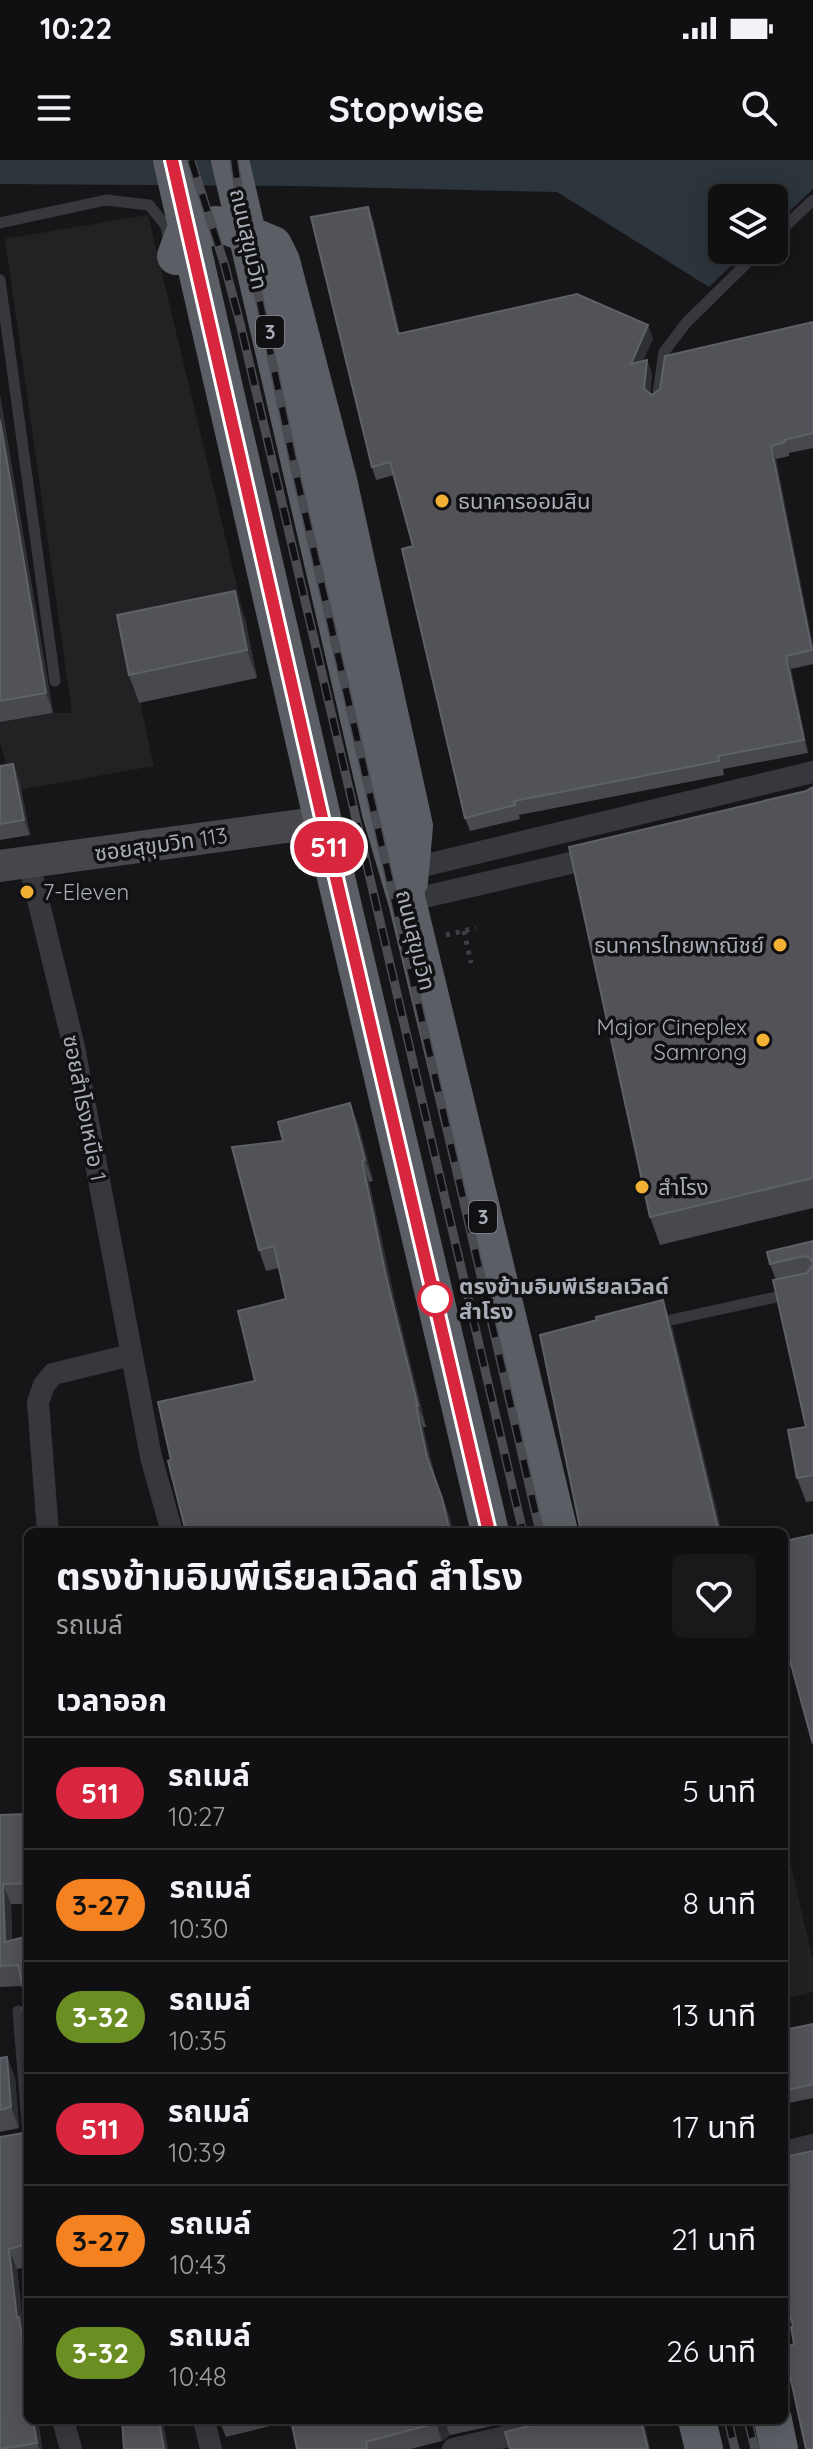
<!DOCTYPE html>
<html lang="th">
<meta charset="utf-8">
<style>
:root{--surface:#101012;--page:#19191b;--text:#f1f3f6;--muted:#9c9d9f;--line:#303032}
body{margin:0;font-family:Quicksand,"Noto Sans Thai",sans-serif;background:var(--page);color:var(--text);height:100vh;display:flex;flex-direction:column;font-size:30px;white-space:nowrap}
*{box-sizing:border-box;margin:0}
p{font-size:26px;color:var(--muted)}
.icon{flex:none;width:44px;height:44px;fill:none;stroke:currentColor;stroke-width:2;stroke-linecap:round;stroke-linejoin:round}
.map{position:relative;flex:1;overflow:hidden}
.drawer{position:absolute;left:24px;top:1368px;width:764px;height:896px;display:flex;flex-direction:column;background:var(--surface);border-radius:12px;box-shadow:0 4px 20px #0003,0 0 0 2px var(--line)}
.drawer>*{flex:none}
.badge{padding:0 16px;border-radius:26px;font-size:28px;line-height:52px}
.fabs{position:absolute;left:708px;top:24px;display:grid;gap:16px}
.fabs a{display:grid;place-items:center;width:80px;height:80px;border-radius:12px;background:var(--surface);box-shadow:0 4px 20px #0003,0 0 0 2px var(--line);font-size:40px}
.map>.badge{position:absolute;translate:-50% -50%;box-shadow:0 0 0 4px #fff}
h2{padding:0 32px;font-size:30px;line-height:72px}
.round{display:grid;place-items:center;flex:none;width:84px;height:84px;border-radius:12px;background:var(--page)}
.overview{display:flex;align-items:center;justify-content:space-between;height:136px;padding:0 32px}
h1{font-size:38px;font-weight:700;line-height:60px}
ul{padding:0;list-style:none}
li{display:flex;align-items:center;gap:24px;height:112px;padding:0 32px;border-top:2px solid var(--line)}
li div{flex:1}
li b{display:block;font-size:30px}
li em{font-style:normal}
li .badge{min-width:88px;font-weight:700;text-align:center}
.status{display:flex;justify-content:space-between;align-items:center;height:56px;padding:0 40px;background:var(--surface);direction:ltr}
.status svg{height:22px;fill:currentColor}
header{display:flex;justify-content:space-between;align-items:center;height:104px;padding:0 32px;background:var(--surface);font-size:36px;font-weight:700}
.map>svg:first-child{display:block}
.built{fill:#222225}
.water{fill:#2c353c}
.lines{fill:none;stroke-linecap:round;stroke-linejoin:round}
.path{stroke:#3d3f44;stroke-width:5;stroke-dasharray:4 6;stroke-linecap:butt}
.service{stroke:#37383d;stroke-width:11}
.minor{stroke:#37383d;stroke-width:22}
.secondary{stroke:#45474d;stroke-width:32}
.trunk{stroke:#5b5e65;stroke-width:38}
.rail-casing{stroke:#4a4c52;stroke-width:9}
.rail{stroke:#111113;stroke-width:6;stroke-dasharray:18;stroke-linecap:butt}
.wall{fill:#47494d}
.shaded-wall{fill:#2f3033}
.building{fill:#525359;stroke:#5f6168;stroke-width:2}
.line-casing{stroke:#fff;stroke-width:18}
.line{stroke:#d7263d;stroke-width:12}
.poi-dot{fill:#f2b134;stroke:#111113;stroke-width:3}
.stop-dot{fill:#fff;stroke:#d7263d;stroke-width:4}
.labels{text-anchor:middle;stroke-width:7;stroke-linejoin:round;paint-order:stroke}
.shield{fill:#111113;stroke:#7b7e86;stroke-width:2}
.shield-label{font-size:20px;font-weight:bold;fill:#a8adb8}
.street-label{font-size:22px;fill:#a8adb8;stroke:#111113}
.poi-label{font-size:22px;fill:#a8adb8;stroke:#111113;text-anchor:start}
.stop-label{font-size:22px;font-weight:bold;fill:#a8adb8;stroke:#111113;text-anchor:start}
</style>
<div class="status"><b>10:22</b><svg viewBox="0 0 49 12"><path d="M0 12V9h3v3zM5 12V6h3v6zM10 12V3h3v9zM15 12V0h3v12zM26 1h20v11H26zM47 4h2v5h-2z"/></svg></div>
<header><svg class="icon" aria-label="menu" viewBox="0 0 24 24"><path d="M4 6h16M4 12h16M4 18h16"/></svg>Stopwise<svg class="icon" aria-label="search" viewBox="0 0 24 24"><circle cx="10" cy="10" r="6"/><path d="M15 15l6 6"/></svg></header>
<div class="map">
<svg width="813" height="2289" viewBox="0 0 813 2289">
<rect width="100%" height="100%" fill="#161618"/>
<!-- built -->
<g class="built">
<polygon points="148,55 245,459 127,483 154,606 14,631 0,582 0,562 53,553 72,553 5,79"/>
<polygon points="784,1675 813,1801 813,1832 784,1839"/>
</g>
<!-- water -->
<polygon class="water" points="0,0 813,0 813,29 774,66 774,38 722,38 722,90 748,90 709,127 557,32 293,26 0,24"/>
<g class="lines">
<!-- path -->
<g class="path">
<polyline points="464,771 471,803"/>
<polyline points="446,775 476,768"/>
</g>
<!-- service -->
<g class="service">
<polyline points="0,63 106,40 149,45 166,66 169,83"/>
<polyline points="774,77 813,40"/>
<polyline points="0,120 55,521"/>
<polyline points="657,240 664,192 686,163 760,90"/>
<polyline points="657,1163 813,1129"/>
<polyline points="18,1851 28,1975"/>
</g>
<!-- minor -->
<g class="minor">
<polyline points="29,703 74,887 151,1297 172,1372"/>
<polyline points="410,709 813,612"/>
<polyline points="407,741 601,696"/>
<polyline points="48,1372 38,1242 44,1225 53,1214 131,1195"/>
<polyline points="784,1992 813,1985"/>
<polyline points="63,2260 71,2289"/>
<polyline points="204,2260 211,2289"/>
<polyline points="453,2289 578,2260"/>
</g>
<!-- secondary -->
<polyline class="secondary" points="0,706 323,662"/>
<!-- trunk -->
<g class="trunk">
<polyline points="172,0 323,662 490,1372"/>
<polyline points="230,0 381,653 407,741 559,1372"/>
<polyline points="176,96 183,77 216,65 230,67 273,85 281,101 338,320 414,666 409,722"/>
<polyline points="697,2260 704,2289"/>
<polyline points="773,2260 779,2289"/>
</g>
<!-- rail casing -->
<g class="rail-casing">
<g id="rail">
<polyline points="191,0 224,103 240,163 523,1372"/>
<polyline points="234,0 245,71 294,305 540,1372"/>
<polyline points="728,2260 735,2289"/>
<polyline points="748,2260 755,2289"/>
</g>
</g>
<!-- rail -->
<use href="#rail" class="rail"/>
</g>
<!-- wall -->
<g class="wall">
<polygon points="373,60 400,174 653,178 643,201 647,200 652,214 650,234 652,235 813,162 813,288 789,293 789,296 776,299 813,486 813,504 791,509 808,593 723,609 724,615 519,655 520,659 470,671 465,658 413,386 394,315 376,320 372,307"/>
<polygon points="0,236 53,553 0,562"/>
<polygon points="245,459 257,518 139,543 129,515"/>
<polygon points="13,604 19,619 30,675 0,680 0,606"/>
<polygon points="813,627 813,1048 660,1085 650,1057 806,631"/>
<polygon points="358,964 373,1021 369,1022 394,1137 426,1267 423,1267 435,1317 450,1359 453,1372 186,1372 168,1301 171,1300 255,1221 286,1139 279,1108 266,1111 259,1090 283,981"/>
<polygon points="813,1081 813,1341 806,1342 797,1318 806,1267 776,1120 770,1104"/>
<polygon points="28,1654 28,1744 11,1744 12,1780 28,1776 28,1873 22,1848 27,1847 23,1826 0,1827 0,1655"/>
<polygon points="813,1864 813,1938 784,1944 784,1865 786,1870"/>
<polygon points="7,1897 15,1918 19,1968 0,1972 0,1898"/>
<polygon points="28,1970 28,2107 17,2109 23,2168 27,2178 42,2289 0,2289 0,1977 23,1973"/>
<polygon points="219,2260 520,2260 450,2275 442,2281 411,2289 297,2289 291,2261 226,2277"/>
</g>
<!-- shaded-wall -->
<g class="shaded-wall">
<polygon points="368,47 373,60 403,187 398,174"/>
<polygon points="648,165 653,178 636,217 631,204"/>
<polygon points="647,200 652,214 649,242 644,229"/>
<polygon points="0,236 53,553 46,533 0,260"/>
<polygon points="771,286 776,299 813,486 813,494"/>
<polygon points="235,431 245,459 257,518 247,490"/>
<polygon points="786,496 791,509 808,593 804,580"/>
<polygon points="13,604 19,619 30,675 24,660"/>
<polygon points="350,943 358,964 373,1021 365,1000"/>
<polygon points="362,1001 369,1022 394,1137 426,1267 418,1246 386,1116"/>
<polygon points="663,1140 673,1169 722,1372 719,1372"/>
<polygon points="416,1246 423,1267 435,1318 427,1297"/>
<polygon points="442,1338 450,1359 453,1372 450,1372"/>
<polygon points="3,1724 11,1744 13,1803 5,1782"/>
<polygon points="7,1897 15,1918 19,1968 11,1947"/>
<polygon points="9,2089 17,2109 23,2168 27,2178 28,2220 17,2158"/>
<polygon points="33,2260 38,2260 42,2289 39,2289 37,2283"/>
<polygon points="159,2260 163,2260 168,2289 164,2289"/>
<polygon points="439,2260 444,2260 450,2275 442,2281 436,2263"/>
<polygon points="641,2260 643,2260 645,2265 650,2289 648,2289"/>
</g>
<!-- building -->
<g class="building">
<polygon points="368,47 398,174 577,134 648,165 631,204 647,200 644,229 652,235 660,229 665,196 813,162 813,273 784,280 785,282 771,286 812,490 786,496 804,580 718,596 719,601 514,641 515,645 465,658 402,389 413,386 390,302 372,307 311,57"/>
<polygon points="0,260 46,533 0,541"/>
<polygon points="235,431 247,490 129,515 117,455"/>
<polygon points="13,604 24,660 0,664 0,606"/>
<polygon points="813,627 813,1018 650,1057 569,687 806,631"/>
<polygon points="350,943 365,1000 362,1001 386,1116 418,1246 416,1246 427,1297 442,1338 450,1372 193,1372 192,1367 185,1368 168,1301 171,1300 158,1242 255,1221 238,1151 286,1139 274,1086 259,1090 232,987 283,981 278,962"/>
<polygon points="813,1081 813,1315 797,1318 788,1270 806,1267 773,1120 807,1113 813,1104 810,1098 803,1096 770,1104 767,1092"/>
<polygon points="663,1140 719,1372 581,1372 540,1175 597,1160 596,1157"/>
<polygon points="813,1375 813,1584 787,1490 784,1472 784,1381"/>
<polygon points="28,1654 28,1723 3,1724 5,1782 28,1776 28,1873 22,1848 27,1847 18,1805 0,1806 0,1655"/>
<polygon points="813,1864 813,1924 784,1931 784,1869 784,1870"/>
<polygon points="28,1892 28,1942 24,1893"/>
<polygon points="7,1897 11,1947 0,1950 0,1898"/>
<polygon points="28,1970 28,2084 9,2089 17,2158 19,2157 28,2220 28,2260 33,2260 37,2283 0,2289 0,1977 23,1973"/>
<polygon points="813,1991 813,2289 806,2289 784,2188 794,2184 791,2167 793,2166 784,2134 784,1997"/>
<polygon points="122,2260 159,2260 164,2289 124,2289"/>
<polygon points="291,2260 439,2260 436,2263 366,2282 367,2289 297,2289"/>
<polygon points="552,2260 641,2260 648,2289 510,2289 505,2272"/>
</g>
<g class="lines">
<!-- line casing -->
<g class="line-casing">
<polyline id="line" points="172,0 323,662 489,1372"/>
</g>
<!-- line -->
<use href="#line" class="line"/>
</g>
<!-- markers -->
<g class="poi-dot">
<circle cx="442" cy="341" r="8"/>
<circle cx="27" cy="732" r="8"/>
<circle cx="780" cy="785" r="8"/>
<circle cx="763" cy="880" r="8"/>
<circle cx="642" cy="1027" r="8"/>
</g>
<circle class="stop-dot" cx="435" cy="1139" r="16"/>
<g class="labels">
<!-- shield labels -->
<g class="shield">
<rect x="256" y="156" width="28" height="32" rx="6"/>
<rect x="469" y="1041" width="28" height="32" rx="6"/>
</g>
<g class="shield-label">
<text x="270" y="179">3</text>
<text x="483" y="1064">3</text>
</g>
<!-- street labels -->
<g class="street-label">
<text transform="translate(249 79) rotate(77)" y="8">ถนนสุขุมวิท</text>
<text transform="translate(161 684) rotate(-8)" y="8">ซอยสุขุมวิท 113</text>
<text transform="translate(416 780) rotate(76)" y="8">ถนนสุขุมวิท</text>
<text transform="translate(85 948) rotate(79)" y="8">ซอยสำโรงเหนือ 1</text>
</g>
<!-- poi labels -->
<g class="poi-label">
<text x="458" y="349">ธนาคารออมสิน</text>
<text x="43" y="740">7-Eleven</text>
<text x="764" y="793" text-anchor="end">ธนาคารไทยพาณิชย์</text>
<text x="747" y="875" text-anchor="end">Major Cineplex<tspan x="747" dy="25">Samrong</tspan></text>
<text x="658" y="1035">สำโรง</text>
</g>
<!-- stop labels -->
<g class="stop-label">
<text x="459" y="1134">ตรงข้ามอิมพีเรียลเวิลด์<tspan x="459" dy="25">สําโรง</tspan></text>
</g>
</g>
</svg>
<div class="fabs">
<a><svg class="icon" aria-label="layers" viewBox="0 0 24 24"><path d="M12 4l9 5-9 5-9-5zM3 14l9 5 9-5"/></svg></a>
</div>
<b class="badge" style="left:329px;top:687px;background:#d7263d;color:#fff">511</b>
<section class="drawer">
<div class="overview"><div><h1>ตรงข้ามอิมพีเรียลเวิลด์ สําโรง</h1><p>รถเมล์</p></div><a class="round"><svg class="icon" aria-label="heart" viewBox="0 0 24 24"><path d="M12 20l-8-8c-3-5 5-10 8-4 3-6 11-1 8 4z"/></svg></a></div>
<h2>เวลาออก</h2>
<ul>
<li><span class="badge" style="background:#d7263d;color:#fff">511</span><div><b>รถเมล์</b><p>10:27</p></div><em>5 นาที</em></li>
<li><span class="badge" style="background:#f58220;color:#111">3-27</span><div><b>รถเมล์</b><p>10:30</p></div><em>8 นาที</em></li>
<li><span class="badge" style="background:#6b8e23;color:#fff">3-32</span><div><b>รถเมล์</b><p>10:35</p></div><em>13 นาที</em></li>
<li><span class="badge" style="background:#d7263d;color:#fff">511</span><div><b>รถเมล์</b><p>10:39</p></div><em>17 นาที</em></li>
<li><span class="badge" style="background:#f58220;color:#111">3-27</span><div><b>รถเมล์</b><p>10:43</p></div><em>21 นาที</em></li>
<li><span class="badge" style="background:#6b8e23;color:#fff">3-32</span><div><b>รถเมล์</b><p>10:48</p></div><em>26 นาที</em></li>
</ul>
</section>
</div>
